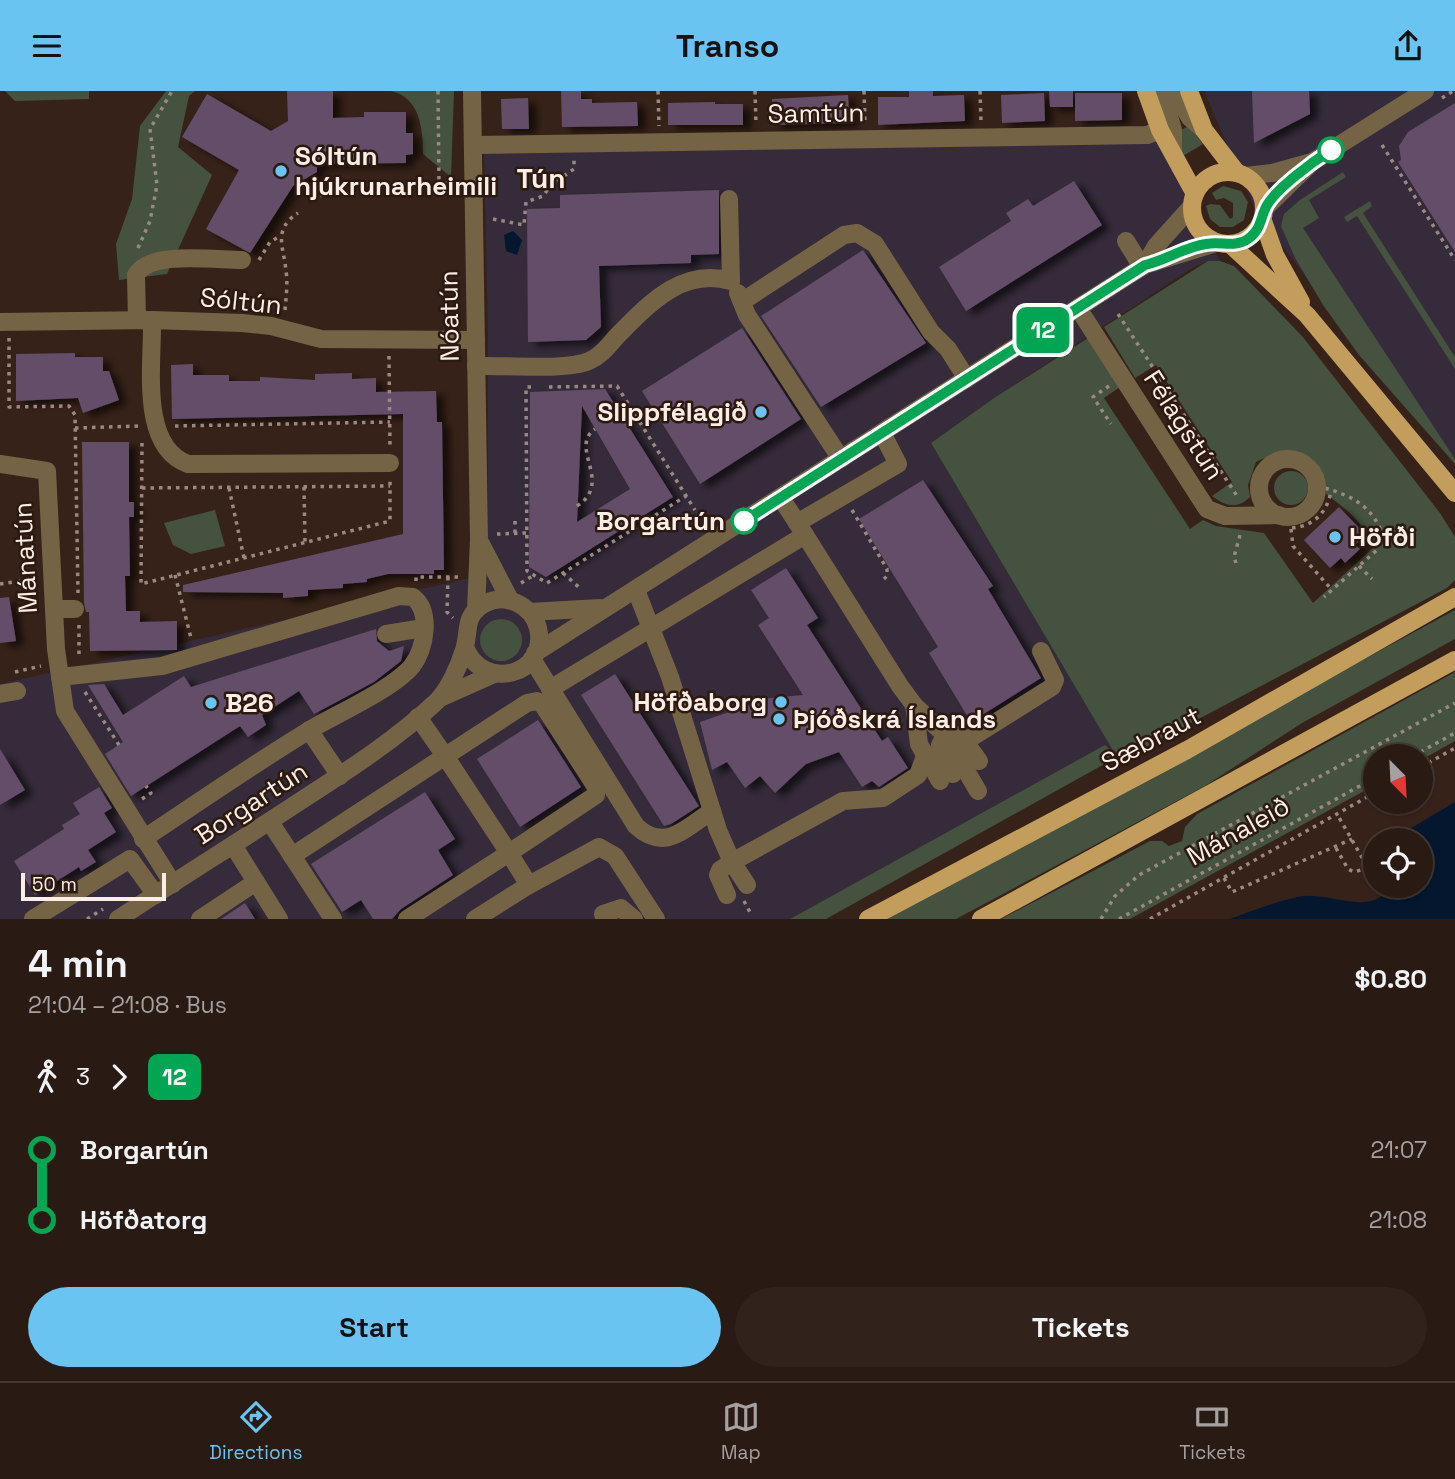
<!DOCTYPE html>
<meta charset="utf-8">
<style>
:root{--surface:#291a13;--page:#31231c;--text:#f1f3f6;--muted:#a5a1a0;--line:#453833;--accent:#69c4f1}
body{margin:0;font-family:"Space Grotesk",sans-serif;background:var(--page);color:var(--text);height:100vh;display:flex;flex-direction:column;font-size:26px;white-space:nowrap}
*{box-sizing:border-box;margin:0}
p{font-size:23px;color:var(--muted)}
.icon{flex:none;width:38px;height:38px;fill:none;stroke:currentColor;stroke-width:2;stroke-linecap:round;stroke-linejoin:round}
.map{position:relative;height:828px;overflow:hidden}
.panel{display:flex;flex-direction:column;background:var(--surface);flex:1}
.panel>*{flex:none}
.badge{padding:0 14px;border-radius:10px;font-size:24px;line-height:46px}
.needle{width:46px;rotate:156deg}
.fabs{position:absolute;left:1363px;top:653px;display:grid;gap:14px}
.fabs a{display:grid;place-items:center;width:70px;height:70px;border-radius:50%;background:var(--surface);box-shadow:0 2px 5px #0004,0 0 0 2px var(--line);font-size:35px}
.scale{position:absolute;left:21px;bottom:18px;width:145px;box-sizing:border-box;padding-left:7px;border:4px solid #fceee7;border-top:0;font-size:19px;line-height:24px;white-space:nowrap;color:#fceee7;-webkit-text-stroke:5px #2c1910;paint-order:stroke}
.map>.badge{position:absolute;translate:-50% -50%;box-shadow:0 0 0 4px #fff}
.legs{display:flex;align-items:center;gap:10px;height:77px;padding:0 28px;font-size:23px}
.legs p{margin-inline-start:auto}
.overview{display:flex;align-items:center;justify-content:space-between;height:119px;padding:0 28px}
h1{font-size:38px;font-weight:700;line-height:52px}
.cta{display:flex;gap:14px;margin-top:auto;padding:14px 28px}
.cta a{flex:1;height:80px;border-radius:42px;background:var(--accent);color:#111;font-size:28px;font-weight:700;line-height:80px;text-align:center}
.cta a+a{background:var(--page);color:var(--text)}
ul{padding:0 28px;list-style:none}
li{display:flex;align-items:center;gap:24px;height:70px;font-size:26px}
li i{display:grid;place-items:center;width:10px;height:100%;margin:0 9px;background:currentColor}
li i::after{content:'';width:18px;height:18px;margin:-9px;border:5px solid;border-radius:50%;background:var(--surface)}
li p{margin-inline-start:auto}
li:first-child i{background:linear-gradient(#0000 50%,currentColor 0)}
li:last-child i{background:linear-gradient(currentColor 50%,#0000 0)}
header{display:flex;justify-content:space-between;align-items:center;height:91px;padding:0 28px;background:var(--accent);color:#111;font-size:32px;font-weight:700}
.dock{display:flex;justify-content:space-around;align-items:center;height:98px;border-top:2px solid var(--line);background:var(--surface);font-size:19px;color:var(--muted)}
.dock a{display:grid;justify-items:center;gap:4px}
.dock .selected{color:var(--accent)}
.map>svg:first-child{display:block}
.commercial{fill:#352b3a}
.green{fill:#44523f}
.water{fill:#05172e}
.building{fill:#634d68;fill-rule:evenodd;filter:url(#shadow)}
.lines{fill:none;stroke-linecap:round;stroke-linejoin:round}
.path{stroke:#9b8981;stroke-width:3.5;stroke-dasharray:3.5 5;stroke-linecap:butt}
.minor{stroke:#756345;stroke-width:18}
.major{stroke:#c29d5c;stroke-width:18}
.line-1-casing{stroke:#fff;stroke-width:16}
.line-1{stroke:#00a651;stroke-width:10}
.stop-1-dot{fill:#fff;stroke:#00a651;stroke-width:3.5}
.poi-dot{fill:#69c4f1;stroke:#2c1910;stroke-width:2.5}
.labels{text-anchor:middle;stroke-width:5;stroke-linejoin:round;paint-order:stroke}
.street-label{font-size:26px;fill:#fceee7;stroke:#2c1910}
.poi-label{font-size:26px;font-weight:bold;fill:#fceee7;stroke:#2c1910;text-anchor:start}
.stop-label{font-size:26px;font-weight:bold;fill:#fceee7;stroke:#2c1910;text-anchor:end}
.neighbourhood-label{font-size:28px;font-weight:bold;fill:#fceee7;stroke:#2c1910}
</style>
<header><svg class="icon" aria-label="menu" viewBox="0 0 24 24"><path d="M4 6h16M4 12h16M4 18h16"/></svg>Transo<svg class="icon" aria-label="share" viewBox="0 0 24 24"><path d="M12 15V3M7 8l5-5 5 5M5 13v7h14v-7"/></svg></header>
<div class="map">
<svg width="1455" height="828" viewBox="0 0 1455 828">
<defs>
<filter id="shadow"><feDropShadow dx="8" dy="4.5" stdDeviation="3.5" flood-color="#0009"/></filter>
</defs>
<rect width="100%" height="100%" fill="#372219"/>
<!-- commercial -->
<g class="commercial">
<polygon points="1204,0 1455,0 1455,368 1375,274 1257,123"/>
<polygon points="1154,34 1220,170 1208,170 1191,178 994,307 931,352 1117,666 1105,655 790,828 0,828 0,593 488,483 488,246 484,62 1104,46"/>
</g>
<!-- green -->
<g class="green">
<polygon points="5,0 89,0 89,8 15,10"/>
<polygon points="166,0 195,0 189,5 178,56 212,84 167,183 119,189 116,153 132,108 140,35"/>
<path d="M 391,0 L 454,0 L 451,86 L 423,63 C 423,39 420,6 391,0 Z"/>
<polygon points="1189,35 1203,53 1183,65 1180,60 1181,39"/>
<polygon points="1343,81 1346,86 1309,109 1319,127 1303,137 1455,368 1455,373 1359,264 1323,214 1295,167 1281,135 1284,123 1300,109"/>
<polygon points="1223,95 1241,100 1248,111 1244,129 1233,136 1220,136 1210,128 1206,115 1210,113 1220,114 1230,128 1233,126 1233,112 1224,107 1216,109 1212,102"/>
<polygon points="1370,110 1372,115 1363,122 1455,266 1455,278 1357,125 1347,131 1344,126"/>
<path d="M 1208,170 L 1220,170 L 1234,175 L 1302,245 L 1440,422 L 1455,446 L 1455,489 L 1447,497 L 1136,661 L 1117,666 L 826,828 L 790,828 L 1105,654 L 1115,663 L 931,352 L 994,307 L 1088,247 L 1120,296 L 1104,307 L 1190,438 L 1203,429 L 1216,435 L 1264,442 L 1313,512 L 1373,457 C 1366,433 1345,417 1326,403 C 1322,356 1292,353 1256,371 L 1248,394 L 1250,406 C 1237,419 1225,415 1212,405 L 1232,391 L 1156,274 L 1135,287 L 1104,236 Z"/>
<circle cx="1291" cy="397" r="17"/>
<polygon points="215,419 225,455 191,463 173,454 164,432"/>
<polygon points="1455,519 1455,548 1302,632 1205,695 956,828 883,828"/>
<circle cx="501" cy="549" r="21"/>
<polygon points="1455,581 1455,650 1421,669 1421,665 1376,665 1375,694 1130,828 1001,828 1150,750 1162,750 1169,755 1182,750 1185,736 1197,723"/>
</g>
<!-- water -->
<g class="water">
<polygon points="513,140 522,149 517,164 506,160 504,144"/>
<path d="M 1455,711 L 1455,828 L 1230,828 C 1252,820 1275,811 1297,806 C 1330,799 1369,828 1392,795 L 1421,794 L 1421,749 L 1398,749 L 1398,745 Z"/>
</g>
<!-- building -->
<g class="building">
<polygon points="287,0 333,0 333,27 364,26 364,21 406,21 406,42 413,42 413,63 406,64 406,72 317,73 317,81 293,95 250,162 206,138 239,79 182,46 207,3 271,40 288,30"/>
<polygon points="561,0 581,0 581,8 592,8 592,12 637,11 638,35 562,36"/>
<polygon points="909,0 933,0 933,5 964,4 965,30 878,34 878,6 909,6"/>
<polygon points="1049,0 1073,0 1073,16 1050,16"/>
<polygon points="1252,0 1309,0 1310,23 1254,52"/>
<polygon points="1044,2 1045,30 1002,32 1001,4"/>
<polygon points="1075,2 1122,2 1122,29 1075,30"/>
<polygon points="848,4 850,32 773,34 772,8"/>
<polygon points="528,7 529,38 502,38 501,8"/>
<polygon points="715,11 715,13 743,13 743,34 668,34 668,12"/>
<polygon points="1455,12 1455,161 1398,71 1401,69 1399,55 1408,41"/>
<polygon points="1074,90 1102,134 966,220 939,176 1011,130 1006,122 1028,108 1033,115"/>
<polygon points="719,99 719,163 691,164 691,172 599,175 601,236 586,249 528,251 527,118 560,117 560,104"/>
<polygon points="863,159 926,252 821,316 761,225"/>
<polygon points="742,237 801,328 700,393 642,300"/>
<polygon points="75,262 75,266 103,266 103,280 109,280 119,309 83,322 78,307 16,310 16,263"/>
<polygon points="193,273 193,284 229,284 229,290 260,290 260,286 315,289 315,283 352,282 352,288 376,287 376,301 436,300 437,331 442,331 444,479 434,479 434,483 388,483 367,488 367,491 343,493 343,497 308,499 308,505 283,507 283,502 183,501 183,494 403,443 403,323 172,328 171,274"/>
<path d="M 605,298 L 673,406 L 546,486 L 529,476 L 530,301 ZM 582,315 L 630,398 L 577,431 Z"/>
<polygon points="82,351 129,351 129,411 134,411 134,426 129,426 130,485 125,485 126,520 140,520 140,531 177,530 177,559 90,560 89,521 86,521 84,512"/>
<polygon points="923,389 993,495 988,498 1041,587 971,631 929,562 938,556 859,428"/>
<polygon points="1339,416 1366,444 1355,454 1360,458 1345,472 1341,467 1330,477 1304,449"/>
<polygon points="786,477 818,527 807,534 882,650 888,646 908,677 879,696 872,690 862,696 839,661 806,673 775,702 760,685 745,697 727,671 712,679 700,631 770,607 803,604 758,534 769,527 751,499"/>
<polygon points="9,506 16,550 0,552 0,507"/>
<polygon points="376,538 377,550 389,560 404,555 401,570 374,591 314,623 299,600 262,624 266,634 248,646 240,635 131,705 105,663 123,651 88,594 104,593 123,624 184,585 191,596"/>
<polygon points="615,583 699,715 671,733 664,735 581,604"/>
<polygon points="538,629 581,696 520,736 477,668"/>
<polygon points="0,658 25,699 0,714"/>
<polygon points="99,696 112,717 104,722 116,741 88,759 96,771 81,780 79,776 35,804 14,770 64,738 62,734 80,723 73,712"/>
<polygon points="425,701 455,748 438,759 453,784 401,818 392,828 373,828 361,809 342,821 311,773"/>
<polygon points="245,812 255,828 221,828"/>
</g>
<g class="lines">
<!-- path -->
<g class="path">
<polyline points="438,0 439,92"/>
<polyline points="658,0 659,35"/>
<polyline points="755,0 756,34"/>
<polyline points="864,0 865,32"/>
<polyline points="980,0 981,30"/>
<polyline points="1442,7 1453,0"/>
<polyline points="1382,54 1455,169"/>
<polyline points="320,105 334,95 456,92"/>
<polyline points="493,128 524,134 526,111 543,105 551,94 574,78 574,69"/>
<polyline points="138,157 150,130 157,94 150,38 172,0"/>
<polyline points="259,169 270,151 280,145"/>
<path d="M 285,219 C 286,206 288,193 286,180 C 284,156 272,139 298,122"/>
<polyline points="1118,223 1239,408"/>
<polyline points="9,247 9,316 69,315 75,324 78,502"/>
<polyline points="389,265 390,356"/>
<polyline points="1109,295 1093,306 1111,333"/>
<polyline points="531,296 526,296 527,480 547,492 686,405"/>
<polyline points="549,296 617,295 695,419"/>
<polyline points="621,323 631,317"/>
<polyline points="175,335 390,331"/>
<polyline points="75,337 140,335"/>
<polyline points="142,352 141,493 390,430 390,388"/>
<path d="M 1317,395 C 1344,402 1367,410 1380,437 L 1377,459 L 1324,506"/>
<polyline points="304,396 305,452"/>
<polyline points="142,397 390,395"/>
<polyline points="229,397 244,467"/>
<path d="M 577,415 C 614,391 568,357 595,338"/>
<polyline points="852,419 887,478 887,485 883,489"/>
<path d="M 1292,437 C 1314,435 1328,421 1331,399"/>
<polyline points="1291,438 1293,455 1332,499"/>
<polyline points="515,442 515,425"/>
<polyline points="497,443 526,442"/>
<polyline points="1236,472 1234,466 1240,444"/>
<polyline points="1359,475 1372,488"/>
<polyline points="563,482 582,499"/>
<polyline points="175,484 191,547"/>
<polyline points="448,486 447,521 453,527"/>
<polyline points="416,490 416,486 461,486"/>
<polyline points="521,492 534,484"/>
<polyline points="0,493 34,488"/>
<polyline points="79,534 79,565"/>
<polyline points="15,581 41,575"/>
<polyline points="85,601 119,654"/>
<polyline points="1413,665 1455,642"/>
<polyline points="1421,676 1455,657"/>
<polyline points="142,708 151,702 146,695"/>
<polyline points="1336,757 1348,778 1354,781 1361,779 1364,770 1337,723"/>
<polyline points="1224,787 1232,801 1352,748"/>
<polyline points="744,810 751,823"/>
<polyline points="87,828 103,818"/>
<polyline points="1101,828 1115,805 1139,784 1455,612"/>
<polyline points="1119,828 1376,686"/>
<polyline points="1150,828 1376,701"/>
</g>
<!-- minor -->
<g class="minor">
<polyline points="472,0 479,449 476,519"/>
<polyline points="1162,0 1173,39 1173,60"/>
<polyline points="1174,0 1190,27 1204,39"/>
<polyline points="473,54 1147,44 1160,39"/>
<polyline points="1246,85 1272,82 1312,71"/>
<polyline points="1265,117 1312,71 1425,0"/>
<polyline points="1126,150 1142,176"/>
<polyline points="1145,174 1156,155 1192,115"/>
<polyline points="738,202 747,224 841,368"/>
<polyline points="743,210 844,144 857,142 875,153 931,241 948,258 967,288"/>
<polyline points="1078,217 1207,418 1225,425 1279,424"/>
<path d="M 137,229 L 136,184 C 150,159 215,169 242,169"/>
<path d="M 152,229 C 153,273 139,355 188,373 L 390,372"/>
<polyline points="0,231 152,229 242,232 271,235 321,248 476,249"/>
<path d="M 476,275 C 504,274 565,280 589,270 C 601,265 608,255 617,245 C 649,213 682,176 731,190 L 729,108"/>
<circle cx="1288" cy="397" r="29"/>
<polyline points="0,373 47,380 56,558 65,620 173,793"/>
<polyline points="797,432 898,373 882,342"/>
<polyline points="805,444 900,595 914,614 945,644 978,700"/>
<polyline points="481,453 510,509"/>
<polyline points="636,499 670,586 718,739 732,771 720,779 718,784 727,804"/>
<polyline points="54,518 75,518"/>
<polyline points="530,521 600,517"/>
<polyline points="386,543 424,537"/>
<polyline points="535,562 1145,174 1216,152"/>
<path d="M 532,568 L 636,735 C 665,762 685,737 712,720"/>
<path d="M 60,586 L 162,575 L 399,505 L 413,506 C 432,521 425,558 412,575 C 394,597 339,622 313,637 C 255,672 199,711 143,748"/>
<polyline points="550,598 805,444 781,407"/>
<polyline points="0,603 17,600"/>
<polyline points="440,607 494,583"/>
<polyline points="914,614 919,653 940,690"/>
<polyline points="309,639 340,685"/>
<polyline points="966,650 1052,596 1055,589 1041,560"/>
<polyline points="953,683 940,654 945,644 960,644 979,670"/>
<polyline points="270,731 333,828"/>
<polyline points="233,754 279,828"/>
<polyline points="292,765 527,612 537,610 543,614 596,696 596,704 509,762 445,665 418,626"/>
<polyline points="529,794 599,756 615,765 656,828"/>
<polyline points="747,794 732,771 843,710 883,707 918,684 925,665"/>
<polyline points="603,823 621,817 634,828"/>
<polyline points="33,828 130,768 156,804"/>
<path d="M 118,828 C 180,787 243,748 305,707 C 350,678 398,647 437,610 C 449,598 459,575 464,559 C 470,541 463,525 484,513 C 505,501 532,514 538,537 C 549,584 483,602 465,556"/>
<polyline points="200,828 256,791"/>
<polyline points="407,828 509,762 529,794 475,828"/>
</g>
<!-- major -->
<g class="major">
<polyline points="1146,0 1160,39 1195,103"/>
<polyline points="1189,0 1204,39 1237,82"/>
<circle cx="1228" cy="117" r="36"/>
<polyline points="1263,130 1275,164 1301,211"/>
<polyline points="1231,154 1307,224 1455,402"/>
<polyline points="868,828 1187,659 1455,506"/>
<polyline points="981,828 1455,569"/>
</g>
</g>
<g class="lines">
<!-- line-1 casing -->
<g class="line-1-casing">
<path id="line-1" d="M 744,430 L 1145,174 C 1166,169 1185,156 1206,153 C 1221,150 1235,157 1248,148 C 1261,139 1260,128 1266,116 C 1275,98 1314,70 1331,59"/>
</g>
<!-- line-1 -->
<use href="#line-1" class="line-1"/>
</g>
<!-- markers -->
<g class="stop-1-dot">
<circle cx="1331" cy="59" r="12"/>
<circle cx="744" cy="430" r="12"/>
</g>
<g class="poi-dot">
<circle cx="281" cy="80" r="7"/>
<circle cx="761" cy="321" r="7"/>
<circle cx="1335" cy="446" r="7"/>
<circle cx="781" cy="611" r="7"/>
<circle cx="211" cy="612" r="7"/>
<circle cx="779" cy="628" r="7"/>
</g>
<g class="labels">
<!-- street labels -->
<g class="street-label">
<text transform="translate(816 22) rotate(-1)" y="9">Samtún</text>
<text transform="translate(241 210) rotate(6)" y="9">Sóltún</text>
<text transform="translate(449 225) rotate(-91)" y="9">Nóatún</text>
<text transform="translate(1184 334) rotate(57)" y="9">Félagstún</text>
<text transform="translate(25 467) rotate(-93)" y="9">Mánatún</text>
<text transform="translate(1151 648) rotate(-28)" y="9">Sæbraut</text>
<text transform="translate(251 712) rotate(-33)" y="9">Borgartún</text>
<text transform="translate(1238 740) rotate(-29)" y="9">Mánaleið</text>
</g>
<!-- poi labels -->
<g class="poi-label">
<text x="295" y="74">Sóltún<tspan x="295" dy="30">hjúkrunarheimili</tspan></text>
<text x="747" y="330" text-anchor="end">Slippfélagið</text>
<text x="1349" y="455">Höfði</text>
<text x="767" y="620" text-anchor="end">Höfðaborg</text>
<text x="225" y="621">B26</text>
<text x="793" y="637">Þjóðskrá Íslands</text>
</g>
<!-- stop labels -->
<g class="stop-label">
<text x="725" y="439">Borgartún</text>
</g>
<!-- neighbourhood labels -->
<g class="neighbourhood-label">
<text x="541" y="97">Tún</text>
</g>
</g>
</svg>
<div class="fabs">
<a><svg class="needle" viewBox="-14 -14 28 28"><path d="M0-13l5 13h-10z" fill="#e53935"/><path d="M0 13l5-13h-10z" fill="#a5a1a0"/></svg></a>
<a><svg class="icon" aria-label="locate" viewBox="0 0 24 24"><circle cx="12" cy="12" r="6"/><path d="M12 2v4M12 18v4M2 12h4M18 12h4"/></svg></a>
</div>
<div class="scale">50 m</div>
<b class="badge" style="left:1043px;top:239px;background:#00a651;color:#fff">12</b>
</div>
<section class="panel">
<div class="overview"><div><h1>4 min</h1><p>21:04 – 21:08 · Bus</p></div><b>$0.80</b></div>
<div class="legs"><svg class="icon" aria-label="walk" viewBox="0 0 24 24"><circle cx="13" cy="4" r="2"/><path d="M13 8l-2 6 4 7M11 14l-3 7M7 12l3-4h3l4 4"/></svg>3<svg class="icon" aria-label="forward" viewBox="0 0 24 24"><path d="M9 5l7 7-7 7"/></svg><b class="badge" style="background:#00a651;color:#fff">12</b></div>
<ul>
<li><i style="color:#00a651"></i><b>Borgartún</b><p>21:07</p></li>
<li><i style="color:#00a651"></i><b>Höfðatorg</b><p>21:08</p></li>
</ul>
<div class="cta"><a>Start</a><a>Tickets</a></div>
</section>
<nav class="dock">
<a class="selected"><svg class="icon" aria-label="directions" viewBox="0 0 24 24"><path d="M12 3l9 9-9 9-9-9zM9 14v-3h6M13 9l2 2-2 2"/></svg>Directions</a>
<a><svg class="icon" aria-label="map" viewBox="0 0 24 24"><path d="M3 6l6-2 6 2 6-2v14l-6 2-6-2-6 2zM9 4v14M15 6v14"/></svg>Map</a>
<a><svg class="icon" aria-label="tickets" viewBox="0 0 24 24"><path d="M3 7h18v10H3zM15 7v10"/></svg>Tickets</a>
</nav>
